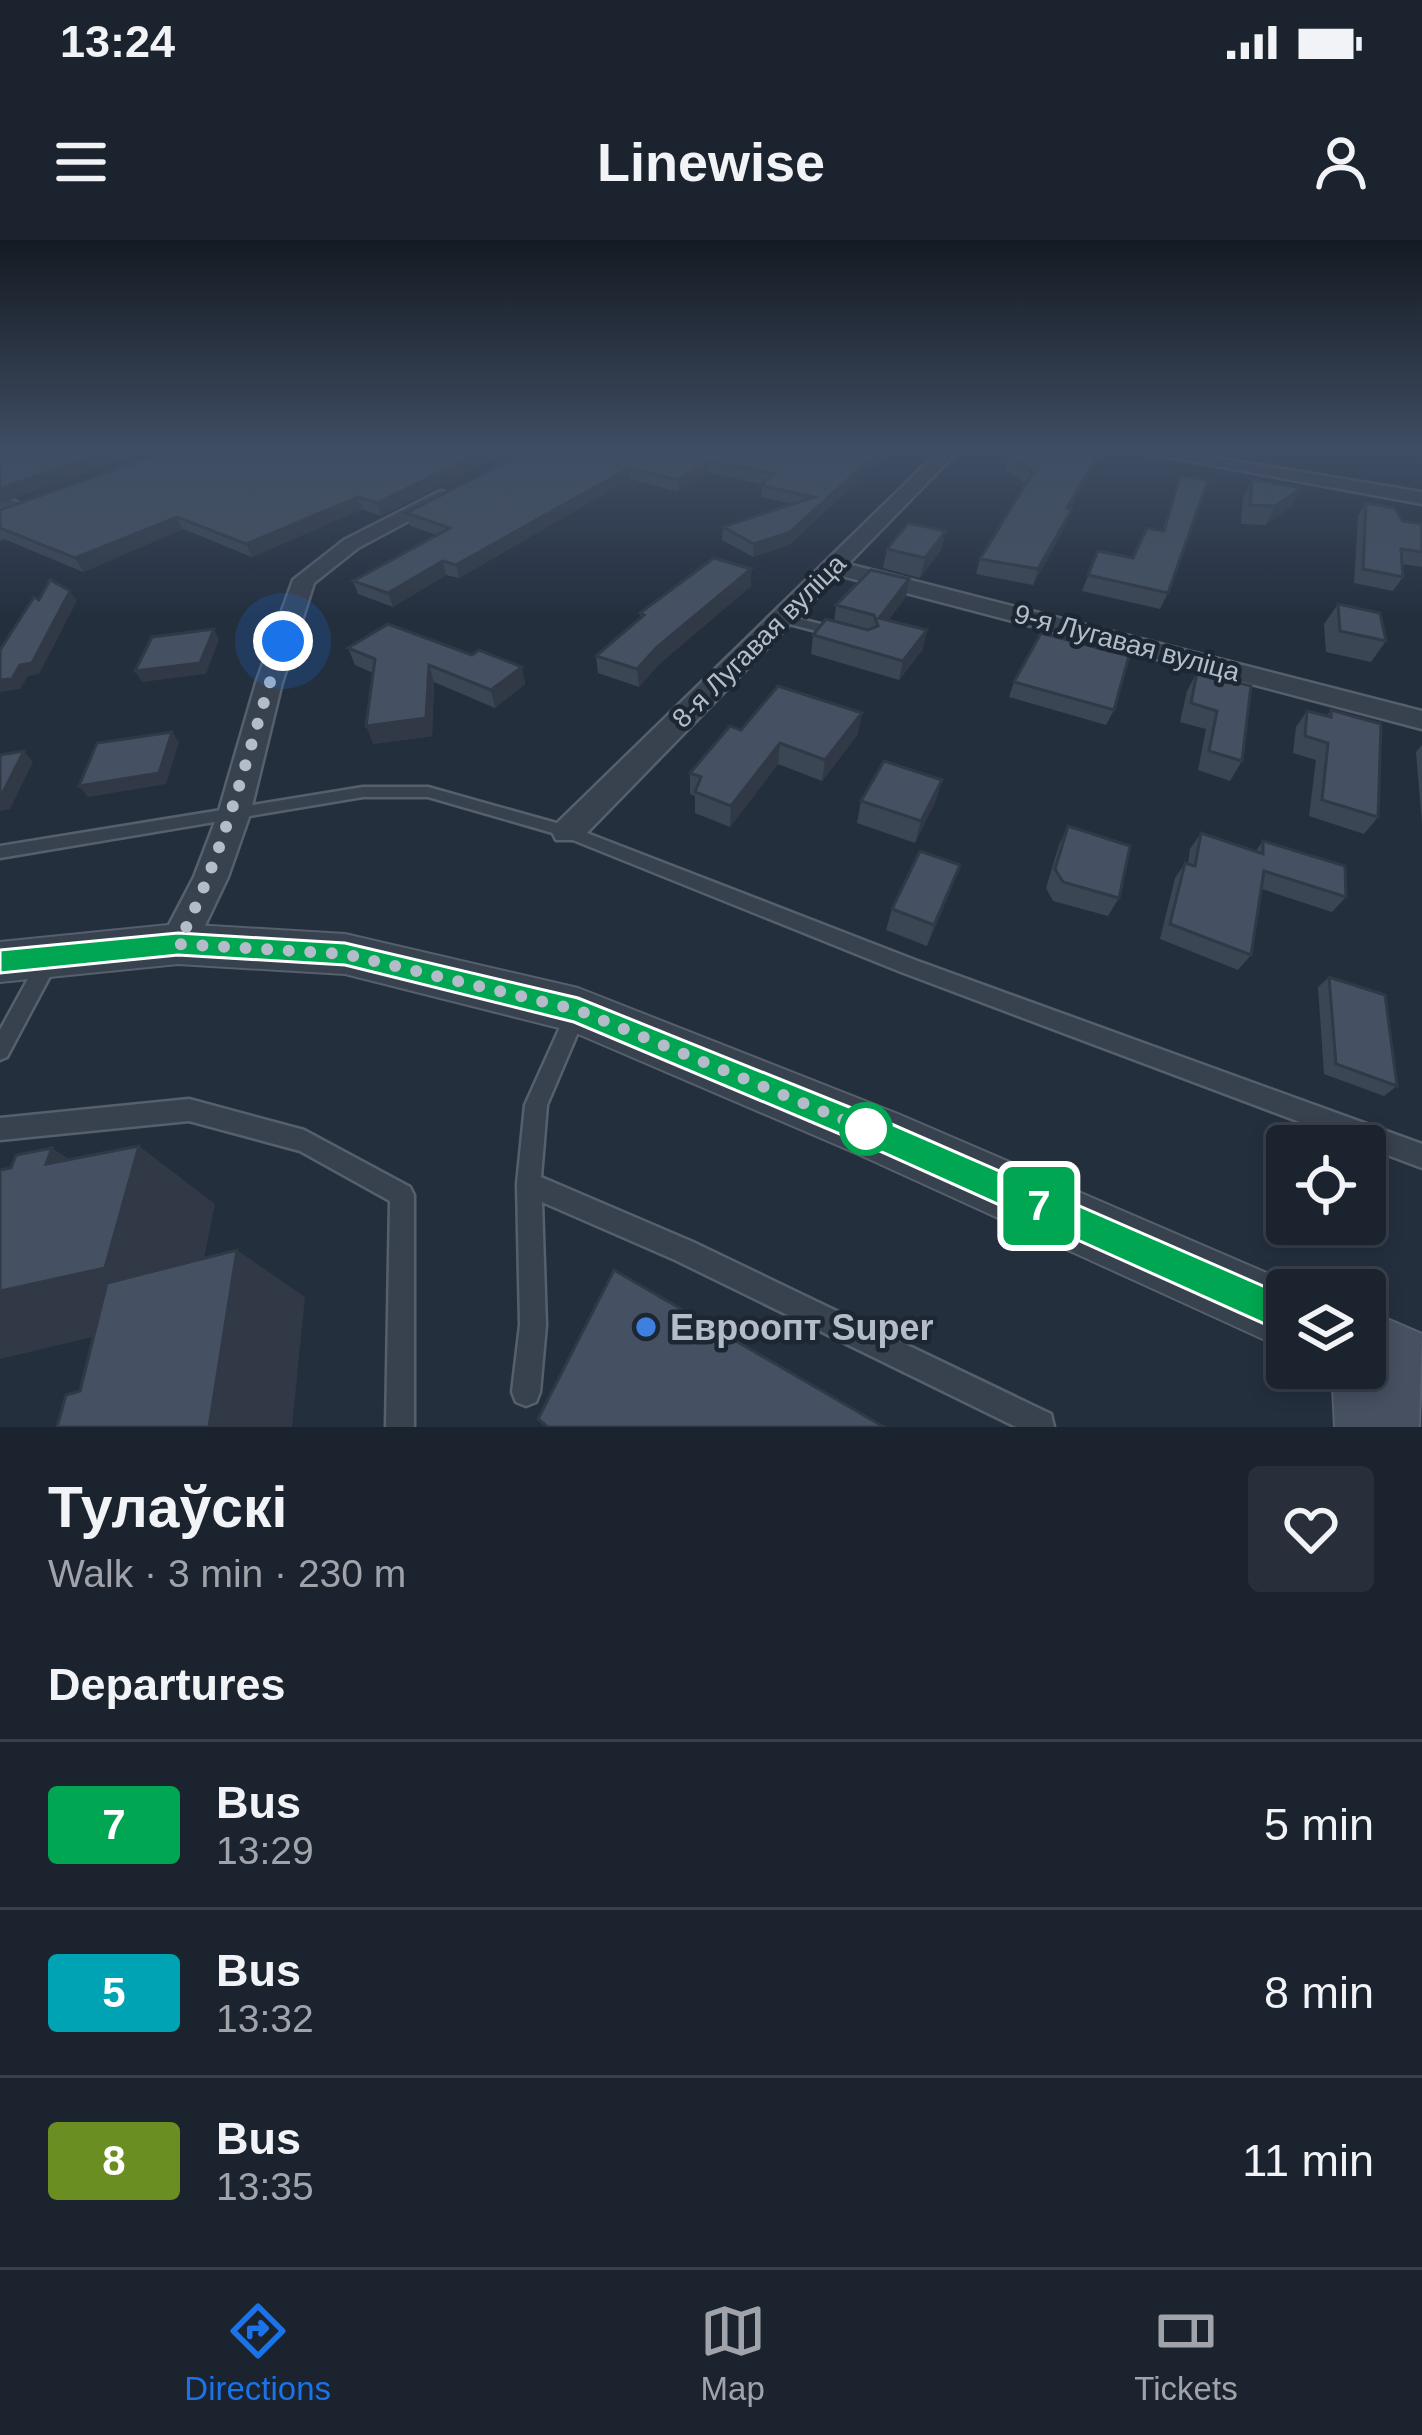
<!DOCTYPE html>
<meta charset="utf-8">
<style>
:root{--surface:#1b232e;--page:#282f3a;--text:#f1f3f6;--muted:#a0a4aa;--line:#39404a;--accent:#1a73e8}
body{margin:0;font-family:Helvetica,sans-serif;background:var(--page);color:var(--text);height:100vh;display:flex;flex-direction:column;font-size:45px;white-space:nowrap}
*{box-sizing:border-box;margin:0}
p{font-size:39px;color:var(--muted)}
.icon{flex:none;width:66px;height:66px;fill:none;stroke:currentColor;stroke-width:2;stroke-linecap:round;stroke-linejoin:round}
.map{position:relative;height:1187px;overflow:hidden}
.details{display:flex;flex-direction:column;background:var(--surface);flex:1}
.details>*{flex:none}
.badge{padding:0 24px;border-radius:9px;font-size:42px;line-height:78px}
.fabs{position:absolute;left:1266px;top:885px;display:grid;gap:24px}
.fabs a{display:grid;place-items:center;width:120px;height:120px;border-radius:12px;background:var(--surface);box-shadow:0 6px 18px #0003,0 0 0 3px var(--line);font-size:60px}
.you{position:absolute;width:60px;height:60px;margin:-30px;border:9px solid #fff;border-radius:50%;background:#1a73e8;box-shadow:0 0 0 18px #1a73e833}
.map>.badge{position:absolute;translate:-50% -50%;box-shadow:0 0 0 6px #fff}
h2{padding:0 48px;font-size:45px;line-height:108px}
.round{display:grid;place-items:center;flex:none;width:126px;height:126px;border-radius:12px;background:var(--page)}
.overview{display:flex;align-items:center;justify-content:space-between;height:204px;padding:0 48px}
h1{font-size:57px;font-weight:700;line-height:90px}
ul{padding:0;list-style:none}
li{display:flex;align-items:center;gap:36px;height:168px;padding:0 48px;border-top:3px solid var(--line)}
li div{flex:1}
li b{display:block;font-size:45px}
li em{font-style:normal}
li .badge{min-width:132px;font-weight:700;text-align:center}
.status{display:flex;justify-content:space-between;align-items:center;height:84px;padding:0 60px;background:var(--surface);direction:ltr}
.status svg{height:33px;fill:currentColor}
header{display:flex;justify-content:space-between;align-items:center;height:156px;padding:0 48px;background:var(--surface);font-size:54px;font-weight:700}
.tab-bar{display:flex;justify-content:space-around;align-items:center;height:168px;border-top:3px solid var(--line);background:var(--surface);font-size:33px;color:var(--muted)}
.tab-bar a{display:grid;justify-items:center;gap:6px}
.tab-bar .selected{color:var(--accent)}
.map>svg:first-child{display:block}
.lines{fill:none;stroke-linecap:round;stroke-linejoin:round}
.service-casing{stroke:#565f6c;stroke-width:5}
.minor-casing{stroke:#565f6c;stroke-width:5}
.tertiary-casing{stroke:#565f6c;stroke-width:4}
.secondary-casing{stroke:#565f6c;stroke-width:4}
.service{fill:#38414e;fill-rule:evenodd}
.minor{fill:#38414e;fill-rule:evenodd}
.tertiary{fill:#38414e;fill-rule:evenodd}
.secondary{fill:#465061;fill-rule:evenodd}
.wall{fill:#3b4654}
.shaded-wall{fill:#303945}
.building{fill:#455162;stroke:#303945;stroke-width:3}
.line{fill:#00a651;stroke:#fff;stroke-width:3}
.walk{stroke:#b4bcc9;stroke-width:12;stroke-dasharray:0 21.6}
.stop-dot{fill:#fff;stroke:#00a651;stroke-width:6}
.shop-dot{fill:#3f7fe0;stroke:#1d2633;stroke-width:4.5}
.labels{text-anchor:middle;stroke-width:9;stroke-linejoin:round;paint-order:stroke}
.far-street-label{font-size:27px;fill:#b4bcc9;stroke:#1d2633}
.near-poi-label{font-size:36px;font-weight:bold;fill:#b4bcc9;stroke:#1d2633;text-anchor:start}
</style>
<div class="status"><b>13:24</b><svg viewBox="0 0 49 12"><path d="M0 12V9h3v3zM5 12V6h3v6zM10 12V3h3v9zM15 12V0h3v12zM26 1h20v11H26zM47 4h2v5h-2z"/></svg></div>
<header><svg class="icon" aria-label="menu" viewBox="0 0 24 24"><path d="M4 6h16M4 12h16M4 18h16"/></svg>Linewise<svg class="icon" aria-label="person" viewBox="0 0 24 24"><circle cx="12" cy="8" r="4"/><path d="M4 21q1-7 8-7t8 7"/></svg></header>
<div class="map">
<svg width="1422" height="1187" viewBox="0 0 1422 1187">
<rect width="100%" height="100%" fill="#242f3e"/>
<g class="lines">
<!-- service casing -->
<g class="service-casing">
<g id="service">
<polygon points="782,374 843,390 845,393 839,397 778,381 776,378"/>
<polygon points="363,547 428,547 574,588 915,720 1422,904 1422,928 901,732 563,596 428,557 363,557 0,618 0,606"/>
<polygon points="47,715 54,717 57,723 7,817 0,820 0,790 40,717"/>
<polygon points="577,762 584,765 587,771 547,865 541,937 693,1002 1051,1174 1054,1187 1016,1187 675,1020 542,962 546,1085 540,1152 536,1162 526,1166 516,1162 512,1152 520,1085 517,944 525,865 570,765"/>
<polygon points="189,859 304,890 410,947 414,955 414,1187 386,1187 390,961 300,911 189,881 0,900 0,878"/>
</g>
</g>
<!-- minor casing -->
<g class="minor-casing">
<g id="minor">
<polygon points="940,210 959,210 848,324 1422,471 1422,489 838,335 580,600 556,600 552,592 556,584"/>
<polygon points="1130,210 1170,210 1422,252 1422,264"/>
<polygon points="440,251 457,255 358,308 314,343 282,443 250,574 228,637 191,715 178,719 165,715 159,704 194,637 218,574 256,443 293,340 344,300"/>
<polygon points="0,254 29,268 19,274 0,267"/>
</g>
</g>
<!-- tertiary casing -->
<g class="tertiary-casing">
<polygon id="tertiary" points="178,684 345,694 578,748 898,874 1306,1050 1287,1050 1287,1110 858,914 571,791 345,734 178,724 0,742 0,702"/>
</g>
<!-- secondary casing -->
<g class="secondary-casing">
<polygon id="secondary" points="1371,1072 1422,1094 1419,1187 1335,1187 1332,1128 1365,1128 1365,1075"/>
</g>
<!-- service -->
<use href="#service" class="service"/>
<!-- minor -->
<use href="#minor" class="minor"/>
<!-- tertiary -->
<use href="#tertiary" class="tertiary"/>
<!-- secondary -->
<use href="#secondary" class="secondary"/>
</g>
<!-- wall -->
<g class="wall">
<polygon points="510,210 381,276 362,269 252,317 183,289 83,332 4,299 0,301 0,270"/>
<polygon points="529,210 891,210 789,305 753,317 722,300 723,287 792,264 761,257 762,244 708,233 678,252 630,239 459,338 446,335 393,367 358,354 353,341 437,295 410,286 406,273"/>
<polygon points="1009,216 1094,225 1070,268 1067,283 1033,345 976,334 980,319 1026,244 1005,230"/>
<polygon points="1180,236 1168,353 1160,369 1082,351 1098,311 1133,318 1162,291"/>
<polygon points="1252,239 1302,248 1292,266 1265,285 1241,284 1243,258"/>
<polygon points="1366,263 1403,281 1422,284 1422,327 1402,324 1403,337 1393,351 1354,343 1358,276"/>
<polygon points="946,291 941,310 920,338 883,328 887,309"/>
<polygon points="751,346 658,425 639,447 598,433 596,416 640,378 640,373"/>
<polygon points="906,357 888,380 923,409 899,440 811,414 813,395 834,382 836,365"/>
<polygon points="1338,364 1386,401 1371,422 1326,412 1324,384"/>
<polygon points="348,408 472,415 522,427 525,444 495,468 434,442 432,496 373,504 373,433 355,425"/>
<polygon points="1197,432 1242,521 1230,541 1198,530 1206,489 1180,482 1187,451"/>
<polygon points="1014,442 1114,470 1106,485 1009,457"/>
<polygon points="1331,470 1378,577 1364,594 1309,576 1316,520 1293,513 1296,487 1307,471 1327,476"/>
<polygon points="741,490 858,494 822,541 778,524 730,587 695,573 695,556 690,554 690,533"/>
<polygon points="1422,505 1422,584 1416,512"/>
<polygon points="942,540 935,562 915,603 857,583 861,561"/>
<polygon points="1068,586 1119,658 1108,676 1053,661 1046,648 1059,605"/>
<polygon points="1201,593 1255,612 1263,601 1346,657 1332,672 1262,649 1251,715 1238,730 1160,699 1175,638 1185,623 1188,624 1190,609"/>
<polygon points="952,647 927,706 886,690 892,669"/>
<polygon points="1329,737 1397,846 1384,856 1324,834 1318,747"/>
</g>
<!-- shaded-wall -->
<g class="shaded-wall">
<polygon points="114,210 153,210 0,263 0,248"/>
<polygon points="485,210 510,210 381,276 377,263"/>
<polygon points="880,210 891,210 789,305 753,317 754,304"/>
<polygon points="1099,212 1094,225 1062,282 1067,268"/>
<polygon points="708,221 708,233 678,252 677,240"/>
<polygon points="629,228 630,239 459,338 456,325"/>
<polygon points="1302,248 1292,266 1265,285 1275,266"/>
<polygon points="358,257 362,269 252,317 246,304"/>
<polygon points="1072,269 1067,283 1033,345 1038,329"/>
<polygon points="177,277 183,289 83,332 75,318"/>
<polygon points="946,291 941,310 920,338 925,318"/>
<polygon points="443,321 446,335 393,367 388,353"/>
<polygon points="751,329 751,346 658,425 639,447 637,429 657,407"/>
<polygon points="909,339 906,357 876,397 879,378"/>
<polygon points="70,351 77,361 39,434 28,436 20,449 0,452 0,440"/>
<polygon points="214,389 219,400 206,434 142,442 135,431"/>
<polygon points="927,390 923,409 899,440 903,421"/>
<polygon points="429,425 434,442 432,496 373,504 366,486"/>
<polygon points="522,427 525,444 495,468 491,450"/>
<polygon points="862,473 858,494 822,541 825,520"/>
<polygon points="172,492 179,502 166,544 88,557 79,546"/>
<polygon points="780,503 778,524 730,587 731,566"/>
<polygon points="24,511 33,522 10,569 0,571 0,558"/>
<polygon points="942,540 935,562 915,603 921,581"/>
<polygon points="960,625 952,647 927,706 934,685"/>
<polygon points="139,906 215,964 193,1073 0,1119 0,1051 52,908 125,956"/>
<polygon points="237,1010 305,1057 292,1187 209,1187"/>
</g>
<!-- building -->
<g class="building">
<polygon points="0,210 114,210 0,248"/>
<polygon points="169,210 485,210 377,263 358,257 246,304 177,277 75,318 0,288 0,270"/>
<polygon points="529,210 880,210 790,292 754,304 723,287 814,257 761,245 774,234 708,221 677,240 629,228 456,325 443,321 388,353 353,341 450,288 406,273"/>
<polygon points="1014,210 1099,212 1067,268 1072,269 1038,329 980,319 1033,232 1009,216"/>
<polygon points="1180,236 1208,240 1168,353 1088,335 1098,311 1133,318 1147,288 1164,291"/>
<polygon points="1252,239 1302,248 1275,266 1250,265"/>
<polygon points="1366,263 1394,268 1403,281 1422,284 1422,312 1401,309 1403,337 1363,329"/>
<polygon points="908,283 946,291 925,318 887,309"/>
<polygon points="714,318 751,329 657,407 637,429 596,416 644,375 640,373"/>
<polygon points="871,330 909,339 879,378 927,390 903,421 813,395 826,379 868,390 878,386 874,375 836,365"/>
<polygon points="50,340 70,351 32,423 20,425 12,439 0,440 0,410 34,357 39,360"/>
<polygon points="1338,364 1380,373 1386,401 1340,391"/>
<polygon points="388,384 472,415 479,410 522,427 491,450 429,425 426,478 366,486 375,419 348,408"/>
<polygon points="214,389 200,423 135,431 152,397"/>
<polygon points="1041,393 1129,416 1114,470 1014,442"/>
<polygon points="1197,432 1251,446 1242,521 1209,511 1217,471 1191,463"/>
<polygon points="778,446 862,473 825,520 780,503 731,566 695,552 701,537 690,533 730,486 741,490"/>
<polygon points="1331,470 1381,484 1378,577 1322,560 1328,503 1305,496 1307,471 1331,477"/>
<polygon points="172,492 159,533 79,546 97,503"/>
<polygon points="24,511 0,558 0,515"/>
<polygon points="884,521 942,540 921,581 861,561"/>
<polygon points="1068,586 1130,606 1119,658 1063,642 1055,629"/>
<polygon points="1201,593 1263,614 1263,601 1345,626 1346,657 1264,631 1251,715 1170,684 1185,623 1195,626"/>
<polygon points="920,611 960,625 934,685 892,669"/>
<polygon points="1329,737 1385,755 1397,846 1336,824"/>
<polygon points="139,906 105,1028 0,1051 0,930 11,928 16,915 52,908 46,924"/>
<polygon points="237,1010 209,1187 57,1187 66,1155 80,1151 107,1043"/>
<polygon points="614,1030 884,1187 548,1187 538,1179"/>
</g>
<!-- sky -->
<linearGradient id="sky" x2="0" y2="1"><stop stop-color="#141a22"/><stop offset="0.56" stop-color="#3f4d63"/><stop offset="1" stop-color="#3f4d63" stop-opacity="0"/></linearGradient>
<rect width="1422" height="376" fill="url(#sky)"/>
<!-- line -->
<polygon class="line" points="178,693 345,703 578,758 889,883 1300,1062 1306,1076 1300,1089 1287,1094 866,905 574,782 345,725 178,715 0,733 0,710"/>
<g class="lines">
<!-- walk -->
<path class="walk" d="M 283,401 C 248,507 229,603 178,704 L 345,714 L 578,770 L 878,894 L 866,889"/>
</g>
<!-- markers -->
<circle class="stop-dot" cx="866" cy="889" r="24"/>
<circle class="shop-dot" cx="646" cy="1087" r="12"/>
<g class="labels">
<!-- far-street labels -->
<g class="far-street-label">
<text transform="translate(759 401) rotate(-45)" y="9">8-я Лугавая вуліца</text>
<text transform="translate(1127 403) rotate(15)" y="9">9-я Лугавая вуліца</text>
</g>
<!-- near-poi labels -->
<g class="near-poi-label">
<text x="670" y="1100">Евроопт Super</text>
</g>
</g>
</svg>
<div class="fabs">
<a><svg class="icon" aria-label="locate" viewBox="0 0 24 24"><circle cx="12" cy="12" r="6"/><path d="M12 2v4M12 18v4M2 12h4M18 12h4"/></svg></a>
<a><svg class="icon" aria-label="layers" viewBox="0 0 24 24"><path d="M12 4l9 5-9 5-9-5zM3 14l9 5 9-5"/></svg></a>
</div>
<div class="you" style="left:283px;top:401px"></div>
<b class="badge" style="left:1039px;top:966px;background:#00a651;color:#fff">7</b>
</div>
<section class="details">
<div class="overview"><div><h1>Тулаўскі</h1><p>Walk · 3 min · 230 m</p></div><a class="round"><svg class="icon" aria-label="heart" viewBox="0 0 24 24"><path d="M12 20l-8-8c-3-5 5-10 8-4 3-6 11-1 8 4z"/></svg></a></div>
<h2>Departures</h2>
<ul>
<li><span class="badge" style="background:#00a651;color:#fff">7</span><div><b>Bus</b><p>13:29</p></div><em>5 min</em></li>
<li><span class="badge" style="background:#00a3b4;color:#fff">5</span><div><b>Bus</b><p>13:32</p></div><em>8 min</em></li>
<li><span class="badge" style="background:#6b8e23;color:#fff">8</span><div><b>Bus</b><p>13:35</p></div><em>11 min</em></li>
</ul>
</section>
<nav class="tab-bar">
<a class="selected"><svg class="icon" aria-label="directions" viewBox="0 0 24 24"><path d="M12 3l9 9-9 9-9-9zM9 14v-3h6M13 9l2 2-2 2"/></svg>Directions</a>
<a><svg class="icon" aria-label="map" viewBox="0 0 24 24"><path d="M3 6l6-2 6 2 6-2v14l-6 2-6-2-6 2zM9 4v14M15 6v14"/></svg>Map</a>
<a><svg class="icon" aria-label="tickets" viewBox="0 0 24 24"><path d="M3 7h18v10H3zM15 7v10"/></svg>Tickets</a>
</nav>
